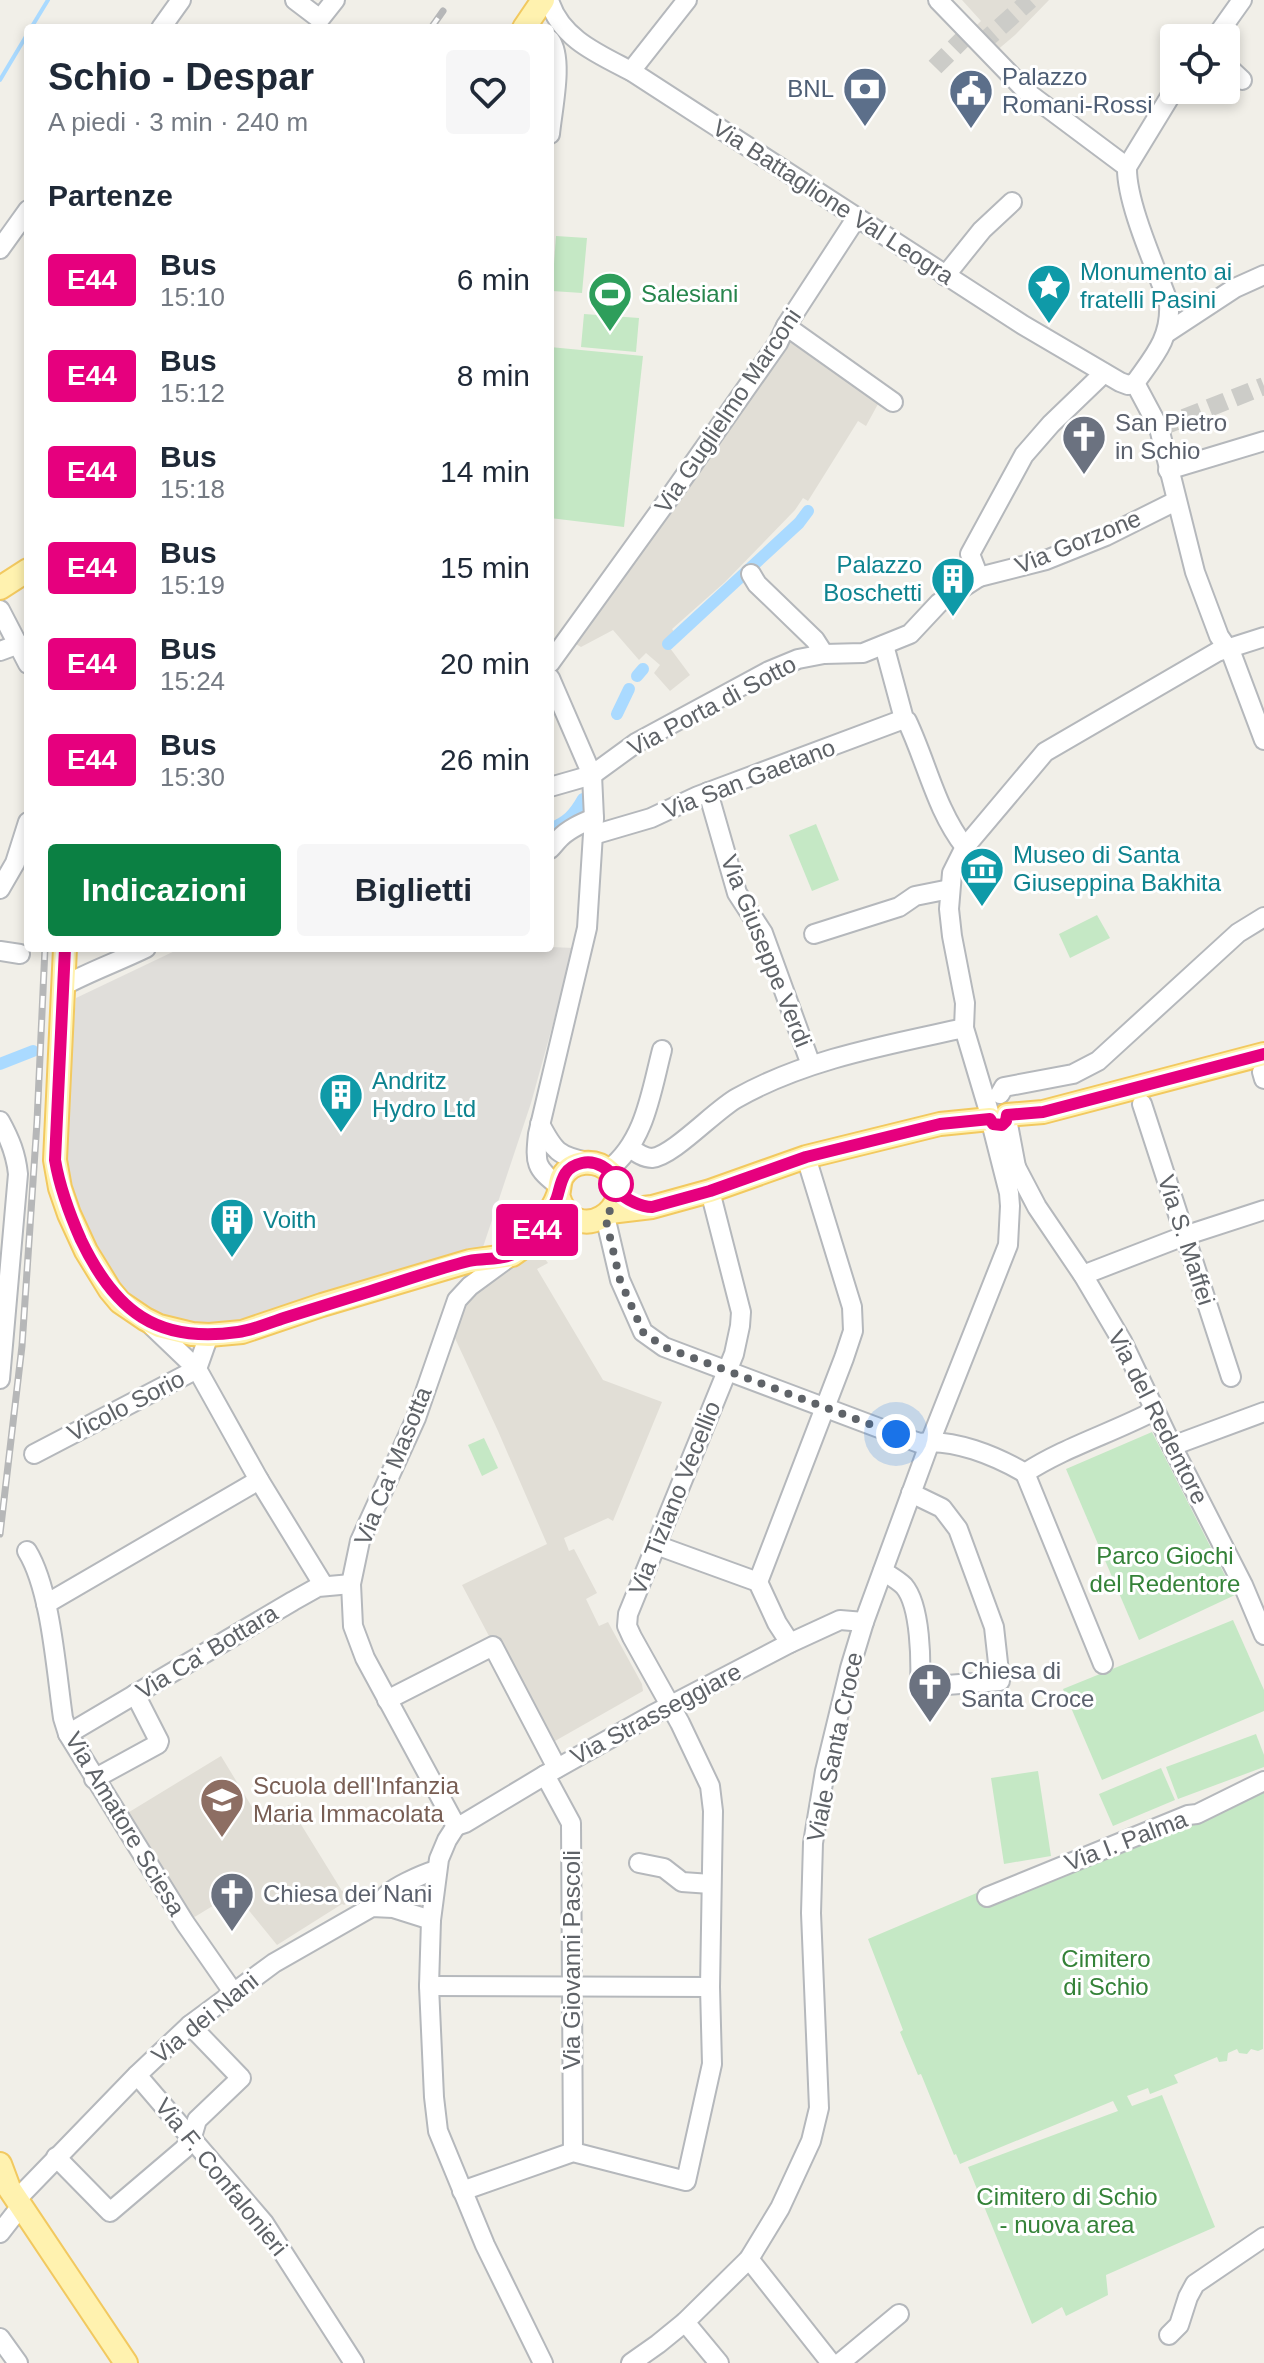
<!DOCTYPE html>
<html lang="it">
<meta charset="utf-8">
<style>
:root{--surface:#fff;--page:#f6f6f7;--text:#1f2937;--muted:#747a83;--accent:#0b8043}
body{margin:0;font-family:Arial,sans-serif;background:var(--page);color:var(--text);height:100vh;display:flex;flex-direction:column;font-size:30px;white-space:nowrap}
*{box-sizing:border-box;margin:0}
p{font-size:26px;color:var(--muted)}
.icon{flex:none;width:44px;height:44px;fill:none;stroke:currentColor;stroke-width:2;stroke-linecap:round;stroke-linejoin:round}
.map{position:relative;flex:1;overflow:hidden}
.sheet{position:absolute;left:24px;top:24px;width:530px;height:928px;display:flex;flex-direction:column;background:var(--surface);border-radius:8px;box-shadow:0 4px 12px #0003}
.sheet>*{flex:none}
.badge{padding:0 16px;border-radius:6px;font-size:28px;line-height:52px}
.buttons{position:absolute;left:1160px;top:24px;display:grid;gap:16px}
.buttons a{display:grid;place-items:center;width:80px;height:80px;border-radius:8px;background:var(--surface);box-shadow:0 4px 12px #0003;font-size:40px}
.you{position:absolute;width:40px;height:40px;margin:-20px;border:6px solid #fff;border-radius:50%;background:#1a73e8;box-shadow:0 0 0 12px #1a73e833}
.map>.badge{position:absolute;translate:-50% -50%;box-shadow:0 0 0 4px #fff}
h2{padding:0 24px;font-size:30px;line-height:72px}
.round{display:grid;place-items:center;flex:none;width:84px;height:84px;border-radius:8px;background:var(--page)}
.overview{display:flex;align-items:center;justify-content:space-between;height:136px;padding:0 24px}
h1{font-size:38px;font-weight:600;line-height:60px}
.action{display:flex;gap:16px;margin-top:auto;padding:16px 24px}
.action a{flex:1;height:92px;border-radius:8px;background:var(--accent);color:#fff;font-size:32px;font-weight:600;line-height:92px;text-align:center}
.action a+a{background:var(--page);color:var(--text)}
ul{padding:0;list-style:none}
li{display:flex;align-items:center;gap:24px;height:96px;padding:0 24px}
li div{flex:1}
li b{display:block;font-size:30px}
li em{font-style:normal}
li .badge{min-width:88px;font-weight:700;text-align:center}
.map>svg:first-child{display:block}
.industrial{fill:#e0deda}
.education{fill:#e1ded6}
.green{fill:#c5e8c5}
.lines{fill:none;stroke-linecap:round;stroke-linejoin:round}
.stream{stroke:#aadaff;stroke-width:4}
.canal{stroke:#aadaff;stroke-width:12}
.minor-tunnel{stroke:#ccccc8;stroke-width:18;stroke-dasharray:18 9;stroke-linecap:butt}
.minor-casing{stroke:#b5b8bc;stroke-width:22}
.major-casing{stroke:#f2c960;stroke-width:26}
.minor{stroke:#fff;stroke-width:18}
.major{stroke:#fff2af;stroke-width:22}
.rail-casing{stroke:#b6b7b8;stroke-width:7}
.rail{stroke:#fff;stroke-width:4;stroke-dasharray:12;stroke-linecap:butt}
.line-casing{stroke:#fff;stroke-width:18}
.line{stroke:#e6007e;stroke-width:12}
.walk{stroke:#5f6368;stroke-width:8;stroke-dasharray:0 14.4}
.stop-dot{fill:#fff;stroke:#e6007e;stroke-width:4}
.labels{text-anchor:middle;stroke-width:6;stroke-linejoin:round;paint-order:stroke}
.service-label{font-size:24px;fill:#4e5e75;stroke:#fff;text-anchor:start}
.street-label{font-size:24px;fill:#5f6368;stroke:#fff}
.culture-label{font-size:24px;fill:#0d838f;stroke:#fff;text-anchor:start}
.leisure-label{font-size:24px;fill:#27864d;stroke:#fff;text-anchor:start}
.worship-label{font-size:24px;fill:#5b616d;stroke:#fff;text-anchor:start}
.park-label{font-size:24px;fill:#348238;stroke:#fff}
.education-label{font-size:24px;fill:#785e54;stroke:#fff;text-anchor:start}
</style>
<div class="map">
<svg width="1264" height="2363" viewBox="0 0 1264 2363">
<rect width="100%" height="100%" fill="#f1efe8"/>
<!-- industrial -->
<polygon class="industrial" points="550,947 574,948 531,1103 482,1250 237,1325 181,1324 133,1302 108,1278 68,1185 64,1130 76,998 181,948"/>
<!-- education -->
<g class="education">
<polygon points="962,0 1049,0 1015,35 995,52 973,29 981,21"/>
<polygon points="796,332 884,393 866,426 858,421 808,501 803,498 795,510 725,582 672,629 674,632 664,640 690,675 670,691 654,673 660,665 646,653 639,660 613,630 581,647 574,643"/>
<polygon points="536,1247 548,1263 537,1269 603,1380 662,1402 613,1521 608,1518 564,1538 569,1551 574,1549 597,1593 586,1599 599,1626 608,1622 642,1684 643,1691 555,1741 549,1743 545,1742 462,1585 547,1544 498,1431 447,1321 452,1302"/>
<polygon points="221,1756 260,1820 289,1805 342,1891 349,1887 356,1898 344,1905 342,1904 277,1945 242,1902 239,1897 211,1907 188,1921 121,1817"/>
</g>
<!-- green -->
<g class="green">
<polygon points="556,236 587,238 582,293 552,291"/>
<polygon points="584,314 639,318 636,352 581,347"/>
<polygon points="550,347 643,356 624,527 550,518"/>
<polygon points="816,824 839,880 812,891 789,835"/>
<polygon points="1097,915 1110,938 1070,958 1059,934"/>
<polygon points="1152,1432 1235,1595 1139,1640 1066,1469"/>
<polygon points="484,1438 498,1468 482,1476 468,1445"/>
<polygon points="1233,1620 1264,1690 1264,1711 1102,1780 1063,1689"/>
<polygon points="1256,1734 1264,1755 1264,1767 1178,1799 1166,1767"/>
<polygon points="1161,1768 1175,1800 1113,1826 1099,1794"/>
<polygon points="1038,1771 1051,1856 1004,1864 991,1778"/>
<polygon points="1264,1775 1263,2049 1258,2051 1251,2049 1247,2054 1239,2053 1237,2049 1228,2053 1227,2061 1219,2062 1217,2057 1174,2075 1178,2083 1150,2094 1148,2088 1127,2096 1132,2106 1162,2095 1215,2227 1106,2275 1108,2295 1066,2316 1062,2307 1032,2324 968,2167 1118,2111 1113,2101 960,2164 956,2154 954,2155 921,2074 918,2075 900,2032 903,2030 868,1939 1156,1817 1170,1813 1171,1816"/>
</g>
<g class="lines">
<!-- stream -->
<g class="stream">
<polyline points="31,28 48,0"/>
<polyline points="0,80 28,33"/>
</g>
<!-- canal -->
<g class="canal">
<polyline points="668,644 799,523 808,511"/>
<polyline points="637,676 643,669"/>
<polyline points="617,714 629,689"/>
<path d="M 550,829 C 567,822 574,815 583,799"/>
<polyline points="0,1064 33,1051"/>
</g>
<!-- minor-tunnel -->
<g class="minor-tunnel">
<polyline points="980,45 1030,0"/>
<polyline points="935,67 969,33"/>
<polyline points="1011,108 1028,93"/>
<polyline points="1159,428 1264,386"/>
</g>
<!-- minor casing -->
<g class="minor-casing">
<g id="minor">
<polyline points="295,0 320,19 335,0"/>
<path d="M 549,0 C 560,38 598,54 631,71 L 1023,325 L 1120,382 L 1128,385 L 1135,383"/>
<polyline points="938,0 1028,93 1127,167"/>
<polyline points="161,28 181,0"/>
<polyline points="1215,38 1242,0"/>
<path d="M 550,40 C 564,58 552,111 550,134"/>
<polyline points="1226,65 1242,80"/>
<polyline points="631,71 687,0"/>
<path d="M 1127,167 C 1126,203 1156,268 1169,304 C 1171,338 1154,356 1135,383"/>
<polyline points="1127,167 1174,90"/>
<polyline points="0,249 28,210"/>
<polyline points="945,276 982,230 1012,202"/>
<polyline points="786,326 893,402"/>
<polyline points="1168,332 1235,288 1264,275"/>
<polyline points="1135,383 1159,428 1195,572 1219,636 1232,655 1264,740"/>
<polyline points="1168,470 1264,441"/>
<polyline points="751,574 757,584 815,640 824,654"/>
<polyline points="979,577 1046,560 1106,536 1176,501"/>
<polyline points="0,610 28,664"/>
<path d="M 884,645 L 904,719 L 907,721 C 927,763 936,810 965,847"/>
<polyline points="0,651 19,644"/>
<polyline points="550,663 672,494 778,343 786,326 857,217"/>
<path d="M 550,678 L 592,775 L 594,818 L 587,928 L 538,1134 C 535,1163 535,1168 559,1186"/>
<polyline points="550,787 592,775 636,743 769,671 798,659 824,654 863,653 910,634 939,603 979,577 970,554 1024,455 1051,424 1104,373"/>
<polyline points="708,792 737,893 763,933 811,1065"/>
<polyline points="593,835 651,818 698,796 904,719"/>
<path d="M 550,849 C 553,846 556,842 559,839 C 568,829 582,823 594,818"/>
<polyline points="0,889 15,863 28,822"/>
<polyline points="814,934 899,907 915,896 950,889"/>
<polyline points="0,951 20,954"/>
<path d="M 63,986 C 91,971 117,962 146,948"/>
<polyline points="1262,1072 1264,1079"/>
<polyline points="1000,1094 1004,1087 1073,1074 1098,1061 1238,933 1264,917"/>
<polyline points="1142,1104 1231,1377"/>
<polyline points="990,1115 964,1028 965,1003 952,936 949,909 952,873 965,847 1045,752 1217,652 1264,637"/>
<polyline points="1007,1119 1016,1167 1016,1179"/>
<path d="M 0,1121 C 10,1139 16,1154 18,1174 L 0,1379"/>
<path d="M 540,1124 C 554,1151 558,1156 588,1162"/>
<path d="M 630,1148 C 637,1153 644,1158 652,1158 C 673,1156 715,1110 737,1098 C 806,1059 887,1045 964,1028"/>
<polyline points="1016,1167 1037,1207 1083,1275 1122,1341 1172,1446 1243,1585 1264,1635"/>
<path d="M 608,1170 C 645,1142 651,1092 662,1050"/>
<path d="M 605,1216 L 620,1280 L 643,1332 L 664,1347 L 919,1443 C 953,1438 996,1456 1025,1473"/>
<polyline points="1083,1275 1184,1236 1264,1210"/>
<polyline points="209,1335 197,1369 259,1480 324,1586"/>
<polyline points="1172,1446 1264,1412"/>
<polyline points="34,1454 197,1369 150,1324"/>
<polyline points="1025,1473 1103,1664"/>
<path d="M 1025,1473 C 1065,1447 1112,1433 1154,1411"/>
<polyline points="656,1545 758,1582 777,1623 790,1643"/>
<path d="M 27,1551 C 51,1590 56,1670 63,1718 L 68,1734 L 185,1923 L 233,1992"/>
<path d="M 883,1571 C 890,1576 898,1580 904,1586 C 921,1606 921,1662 920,1687 L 1000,1681 L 994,1627 L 958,1529 L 942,1508 L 911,1493"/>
<polyline points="758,1582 844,1358 853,1331 852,1307 806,1157"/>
<polyline points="46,1604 259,1480"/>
<polyline points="387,1700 493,1646 557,1768"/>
<polyline points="68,1734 293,1601 318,1587 351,1584"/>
<polyline points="545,1775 571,1823 573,2152"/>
<polyline points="94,1779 158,1744 159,1741 135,1694"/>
<polyline points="456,1826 365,1658 353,1626 351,1584 360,1541 416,1418 457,1300 470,1286 511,1256"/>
<polyline points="456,1826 447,1840 439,1859 431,1920 429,1986 434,2097 438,2131 485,2245 543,2363"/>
<polyline points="456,1826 465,1823 545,1775 652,1715 790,1643 840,1620 864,1622"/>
<polyline points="639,1863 664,1868 682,1882 711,1884"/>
<polyline points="987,1897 1188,1815 1197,1814 1264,1781"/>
<path d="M 384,1907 C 384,1904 383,1902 383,1900 C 386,1889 426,1873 436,1870"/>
<polyline points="429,1986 710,1987"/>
<polyline points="137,2075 264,2223 354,2363"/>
<polyline points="56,2157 110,2212 184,2149 192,2137 197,2120 241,2078 190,2025"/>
<polyline points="462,2191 573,2152 686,2181 712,2064 710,1987 713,1811 710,1786 680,1723 632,1637 627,1626 628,1614 734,1354 740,1326 741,1312 710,1191"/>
<polyline points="17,2199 137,2075 190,2025 274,1963 372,1907 393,1908 431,1920"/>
<polyline points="0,2233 21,2206"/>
<polyline points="749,2259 831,2363"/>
<polyline points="685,2322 719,2363"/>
<polyline points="1169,2335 1179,2325 1188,2297 1195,2284 1264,2237"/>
<polyline points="0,2338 18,2363"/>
<polyline points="631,2363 658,2344 685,2322 749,2259 780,2208 811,2141 819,2108 811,1913 813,1843 825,1771 850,1668 864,1622 930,1442 1008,1245 1010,1206 1009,1193 991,1122"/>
<polyline points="840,2363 899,2314"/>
</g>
</g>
<!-- major casing -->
<g class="major-casing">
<g id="major">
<polyline points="524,28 543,0"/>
<polyline points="0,588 28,570"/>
<polyline points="65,948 55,1160 60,1188 69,1214 86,1251 110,1290 120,1302 145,1319 159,1326 192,1334 209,1335 242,1332 322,1305 470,1261 512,1255 549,1229 575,1219"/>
<polyline points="1007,1115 1043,1112 1264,1054"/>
<polyline points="610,1212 652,1207 710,1191 806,1157 940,1124 990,1119"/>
<path d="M 532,1238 C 540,1225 553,1210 558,1195 C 560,1189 559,1183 562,1177 C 572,1160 596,1158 610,1172 C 641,1206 574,1251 558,1195"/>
<polyline points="0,2164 9,2188 126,2363"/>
</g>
</g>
<!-- minor -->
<use href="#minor" class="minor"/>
<!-- major -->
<use href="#major" class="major"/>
<!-- rail casing -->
<g class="rail-casing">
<g id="rail">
<polyline points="431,28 443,11"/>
<polyline points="0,1534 22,1346 37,1122 45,948"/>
</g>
</g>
<!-- rail -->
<use href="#rail" class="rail"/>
</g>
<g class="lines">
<!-- line casing -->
<g class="line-casing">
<path id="line" d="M 65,948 L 55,1160 C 60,1189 69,1213 81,1240 C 115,1311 157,1344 238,1332 C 253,1330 269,1323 284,1318 C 313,1309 342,1300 371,1291 C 403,1281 436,1269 469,1261 C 482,1258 498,1260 511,1255 C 526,1249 554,1210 558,1194 C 562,1179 564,1167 582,1163 C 595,1160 611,1168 615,1182 C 617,1185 617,1190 619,1192 C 626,1200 642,1207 652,1207 L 710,1191 L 806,1157 L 940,1124 L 990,1119 L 993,1124 L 1002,1125 L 1006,1121 L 1007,1115 L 1043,1112 L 1264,1054"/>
</g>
<!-- line -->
<use href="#line" class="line"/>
<!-- walk -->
<path class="walk" d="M 616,1184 C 619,1195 615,1207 605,1216 L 620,1280 L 643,1332 L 664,1347 L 896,1434"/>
</g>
<!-- icons -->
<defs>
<g id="bank-pin" transform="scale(2.3)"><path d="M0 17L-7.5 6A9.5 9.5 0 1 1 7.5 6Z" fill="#5c6f8a" stroke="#fff"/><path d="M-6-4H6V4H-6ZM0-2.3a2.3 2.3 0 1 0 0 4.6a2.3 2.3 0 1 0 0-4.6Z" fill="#fff"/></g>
<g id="civic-pin" transform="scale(2.3)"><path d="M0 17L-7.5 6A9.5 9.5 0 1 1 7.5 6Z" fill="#5c6f8a" stroke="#fff"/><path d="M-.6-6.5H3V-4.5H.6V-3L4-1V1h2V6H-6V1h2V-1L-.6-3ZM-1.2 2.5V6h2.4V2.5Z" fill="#fff"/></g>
<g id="sight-pin" transform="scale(2.3)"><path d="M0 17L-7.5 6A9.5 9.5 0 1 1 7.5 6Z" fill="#0f9aa8" stroke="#fff"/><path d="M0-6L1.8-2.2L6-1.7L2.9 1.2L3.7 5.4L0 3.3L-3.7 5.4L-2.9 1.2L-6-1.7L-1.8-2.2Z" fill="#fff"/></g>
<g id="stadium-pin" transform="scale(2.3)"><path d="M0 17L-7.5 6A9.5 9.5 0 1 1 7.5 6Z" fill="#2e9e5b" stroke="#fff"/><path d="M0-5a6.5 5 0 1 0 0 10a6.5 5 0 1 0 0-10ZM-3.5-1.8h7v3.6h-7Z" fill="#fff"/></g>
<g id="church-pin" transform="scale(2.3)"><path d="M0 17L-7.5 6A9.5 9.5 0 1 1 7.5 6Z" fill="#6b7280" stroke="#fff"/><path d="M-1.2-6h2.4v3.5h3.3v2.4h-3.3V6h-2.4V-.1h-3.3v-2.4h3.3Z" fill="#fff"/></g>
<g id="building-pin" transform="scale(2.3)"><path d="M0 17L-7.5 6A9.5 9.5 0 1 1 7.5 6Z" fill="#0f9aa8" stroke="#fff"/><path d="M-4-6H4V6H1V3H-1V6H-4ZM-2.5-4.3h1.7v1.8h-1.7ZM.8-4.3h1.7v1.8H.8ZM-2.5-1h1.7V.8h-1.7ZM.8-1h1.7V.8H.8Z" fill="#fff"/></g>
<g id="museum-pin" transform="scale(2.3)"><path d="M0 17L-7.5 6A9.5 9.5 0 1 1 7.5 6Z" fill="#0f9aa8" stroke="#fff"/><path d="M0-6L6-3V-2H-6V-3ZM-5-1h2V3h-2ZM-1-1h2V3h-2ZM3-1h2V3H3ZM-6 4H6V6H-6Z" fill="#fff"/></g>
<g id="school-pin" transform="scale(2.3)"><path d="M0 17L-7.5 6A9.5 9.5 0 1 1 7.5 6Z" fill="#8d6e63" stroke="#fff"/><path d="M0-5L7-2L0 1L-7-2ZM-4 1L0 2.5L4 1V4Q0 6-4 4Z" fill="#fff"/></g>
</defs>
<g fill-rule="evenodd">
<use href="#bank-pin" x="865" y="89"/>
<use href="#civic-pin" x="971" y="91"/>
<use href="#sight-pin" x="1049" y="286"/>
<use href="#stadium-pin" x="610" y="294"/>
<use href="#church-pin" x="1084" y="437"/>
<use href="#building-pin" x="953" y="579"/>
<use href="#museum-pin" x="982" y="869"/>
<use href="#building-pin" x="341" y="1095"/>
<use href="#building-pin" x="232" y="1220"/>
<use href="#church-pin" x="930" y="1685"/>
<use href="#school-pin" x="222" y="1800"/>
<use href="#church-pin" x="232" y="1894"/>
</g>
<!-- markers -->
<circle class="stop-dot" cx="616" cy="1184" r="16"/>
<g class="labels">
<!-- service labels -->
<g class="service-label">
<text x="1002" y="85">Palazzo<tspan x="1002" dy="28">Romani-Rossi</tspan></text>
<text x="834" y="97" text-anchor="end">BNL</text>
</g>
<!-- street labels -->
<g class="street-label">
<text transform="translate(833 202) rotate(33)" y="8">Via Battaglione Val Leogra</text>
<text transform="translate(728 411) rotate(-56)" y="8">Via Guglielmo Marconi</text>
<text transform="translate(1078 542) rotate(-22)" y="8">Via Gorzone</text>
<text transform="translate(712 706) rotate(-28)" y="8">Via Porta di Sotto</text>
<text transform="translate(749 779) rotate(-21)" y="8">Via San Gaetano</text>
<text transform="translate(766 951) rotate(68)" y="8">Via Giuseppe Verdi</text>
<text transform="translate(1186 1240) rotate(72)" y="8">Via S. Maffei</text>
<text transform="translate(126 1406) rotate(-27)" y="8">Vicolo Sorio</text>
<text transform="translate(1158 1417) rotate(63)" y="8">Via del Redentore</text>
<text transform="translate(393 1466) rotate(-68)" y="8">Via Ca' Masotta</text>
<text transform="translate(675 1498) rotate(-68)" y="8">Via Tiziano Vecellio</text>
<text transform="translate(207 1652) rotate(-31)" y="8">Via Ca' Bottara</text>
<text transform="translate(656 1714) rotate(-28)" y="8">Via Strasseggiare</text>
<text transform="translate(835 1747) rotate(-78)" y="8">Viale Santa Croce</text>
<text transform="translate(125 1824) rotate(59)" y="8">Via Amatore Sciesa</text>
<text transform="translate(1126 1841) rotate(-21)" y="8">Via I. Palma</text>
<text transform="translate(572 1960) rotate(-90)" y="8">Via Giovanni Pascoli</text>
<text transform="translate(205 2018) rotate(-39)" y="8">Via dei Nani</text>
<text transform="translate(221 2177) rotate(51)" y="8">Via F. Confalonieri</text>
</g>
<!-- culture labels -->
<g class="culture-label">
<text x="1080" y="280">Monumento ai<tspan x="1080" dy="28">fratelli Pasini</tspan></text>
<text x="922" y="573" text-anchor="end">Palazzo<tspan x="922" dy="28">Boschetti</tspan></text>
<text x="1013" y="863">Museo di Santa<tspan x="1013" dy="28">Giuseppina Bakhita</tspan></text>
<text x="372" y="1089">Andritz<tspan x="372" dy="28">Hydro Ltd</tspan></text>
<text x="263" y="1228">Voith</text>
</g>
<!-- leisure labels -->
<g class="leisure-label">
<text x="641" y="302">Salesiani</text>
</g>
<!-- worship labels -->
<g class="worship-label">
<text x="1115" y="431">San Pietro<tspan x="1115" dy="28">in Schio</tspan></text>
<text x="961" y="1679">Chiesa di<tspan x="961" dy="28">Santa Croce</tspan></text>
<text x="263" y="1902">Chiesa dei Nani</text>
</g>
<!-- park labels -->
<g class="park-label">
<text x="1165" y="1564">Parco Giochi<tspan x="1165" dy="28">del Redentore</tspan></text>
<text x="1106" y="1967">Cimitero<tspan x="1106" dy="28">di Schio</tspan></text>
<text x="1067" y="2205">Cimitero di Schio<tspan x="1067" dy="28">- nuova area</tspan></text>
</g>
<!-- education labels -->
<g class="education-label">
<text x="253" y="1794">Scuola dell'Infanzia<tspan x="253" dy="28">Maria Immacolata</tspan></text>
</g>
</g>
</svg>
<div class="buttons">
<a><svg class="icon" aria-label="locate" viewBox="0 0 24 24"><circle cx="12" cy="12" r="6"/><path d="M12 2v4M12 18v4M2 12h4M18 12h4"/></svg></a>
</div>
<div class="you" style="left:896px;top:1434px"></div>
<b class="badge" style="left:537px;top:1230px;background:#e6007e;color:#fff">E44</b>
<section class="sheet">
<div class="overview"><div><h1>Schio - Despar</h1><p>A piedi · 3 min · 240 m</p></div><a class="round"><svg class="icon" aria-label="heart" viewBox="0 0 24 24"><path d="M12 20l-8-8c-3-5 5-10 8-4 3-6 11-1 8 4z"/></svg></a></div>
<h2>Partenze</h2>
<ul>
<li><span class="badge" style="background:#e6007e;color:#fff">E44</span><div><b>Bus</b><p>15:10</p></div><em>6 min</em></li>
<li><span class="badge" style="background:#e6007e;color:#fff">E44</span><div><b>Bus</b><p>15:12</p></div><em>8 min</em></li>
<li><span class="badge" style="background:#e6007e;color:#fff">E44</span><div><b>Bus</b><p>15:18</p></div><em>14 min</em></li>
<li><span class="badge" style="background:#e6007e;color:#fff">E44</span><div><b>Bus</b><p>15:19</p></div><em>15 min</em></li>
<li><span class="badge" style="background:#e6007e;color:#fff">E44</span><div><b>Bus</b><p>15:24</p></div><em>20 min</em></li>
<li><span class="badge" style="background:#e6007e;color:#fff">E44</span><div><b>Bus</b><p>15:30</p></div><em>26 min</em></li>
</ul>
<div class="action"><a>Indicazioni</a><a>Biglietti</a></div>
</section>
</div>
